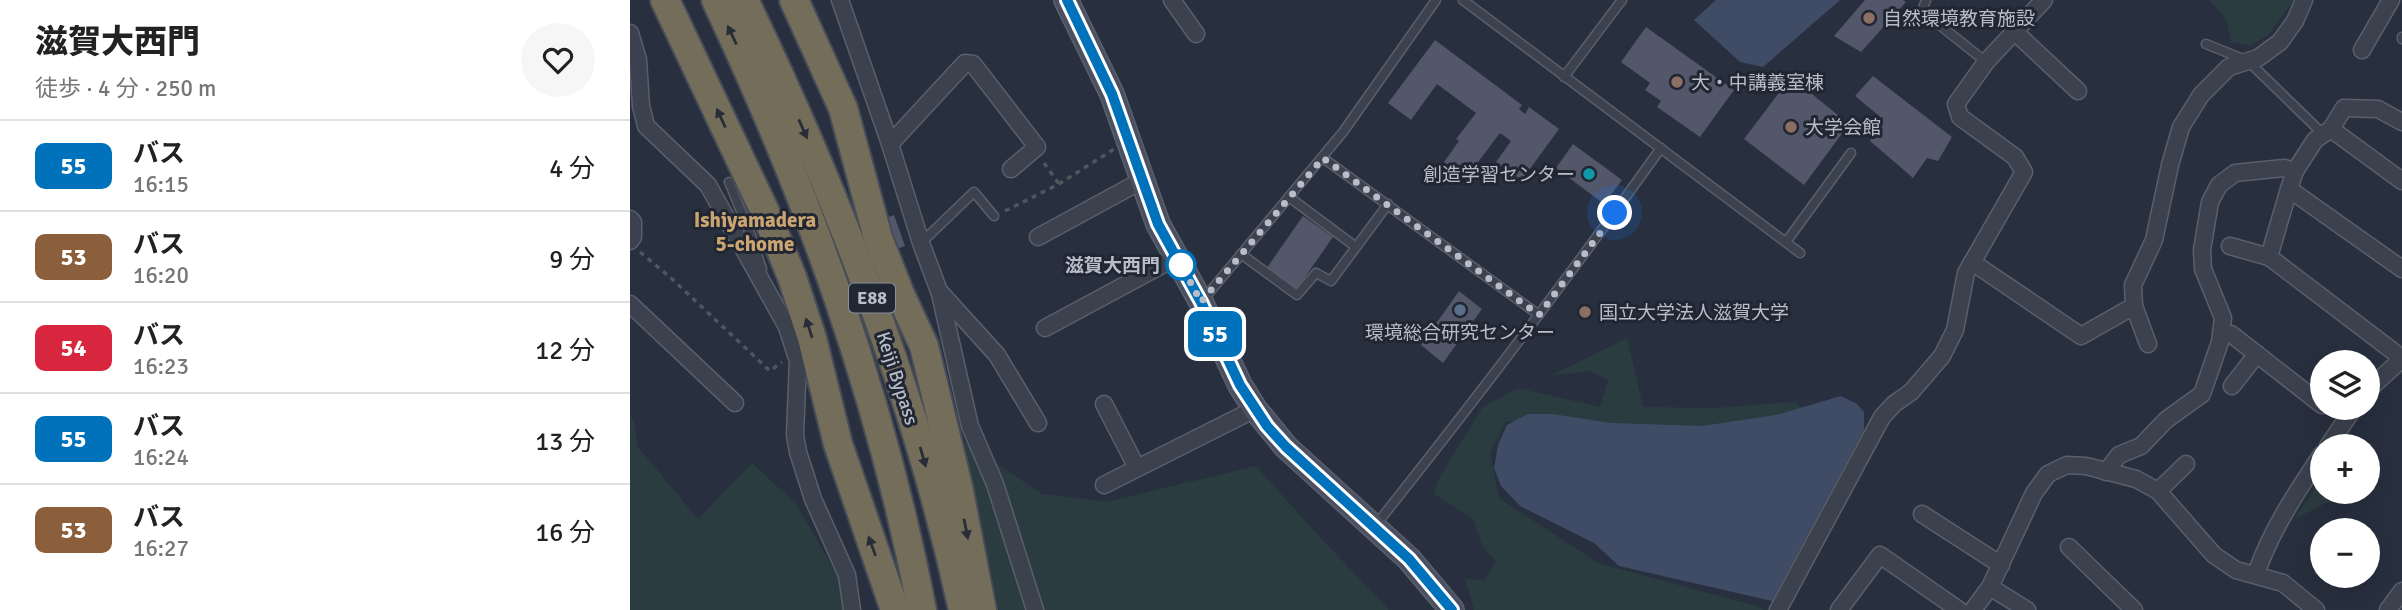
<!DOCTYPE html>
<html lang="ja">
<meta charset="utf-8">
<style>
:root{--surface:#fff;--page:#f6f6f6;--text:#222;--muted:#767676;--line:#e0e0e0}
body{margin:0;font-family:Signika,"Noto Sans JP",sans-serif;background:var(--page);color:var(--text);height:100vh;display:flex;flex-direction:column;font-size:26px;white-space:nowrap}
*{box-sizing:border-box;margin:0}
p{font-size:23px;color:var(--muted)}
.icon{flex:none;width:38px;height:38px;fill:none;stroke:currentColor;stroke-width:2;stroke-linecap:round;stroke-linejoin:round}
.map{position:relative;flex:1;overflow:hidden}
.drawer{display:flex;flex-direction:column;background:var(--surface);width:630px}
.drawer>*{flex:none}
.badge{padding:0 14px;border-radius:10px;font-size:24px;line-height:46px}
.tools{position:absolute;left:1680px;top:350px;display:grid;gap:14px}
.tools a{display:grid;place-items:center;width:70px;height:70px;border-radius:50%;background:var(--surface);box-shadow:0 7px 28px #0002;font-size:35px}
.you{position:absolute;width:35px;height:35px;margin:-18px;border:5px solid #fff;border-radius:50%;background:#1a73e8;box-shadow:0 0 0 10px #1a73e833}
.map>.badge{position:absolute;translate:-50% -50%;box-shadow:0 0 0 4px #fff}
.round{display:grid;place-items:center;flex:none;width:74px;height:74px;border-radius:37px;background:var(--page)}
.head{display:flex;align-items:center;justify-content:space-between;height:119px;padding:0 35px}
h1{font-size:33px;font-weight:800;line-height:52px}
ul{padding:0;list-style:none}
li{display:flex;align-items:center;gap:21px;height:91px;padding:0 35px;border-top:2px solid var(--line)}
li div{flex:1}
li b{display:block;font-size:26px}
li em{font-style:normal}
li .badge{min-width:77px;font-weight:700;text-align:center}
main{display:flex;flex:1;min-height:0}
.map>svg:first-child{display:block}
.green{fill:#2b3c40}
.water{fill:#404b65}
.building{fill:#525769}
.lines{fill:none;stroke-linecap:round;stroke-linejoin:round}
.lane-casing{stroke:#5a5f6c;stroke-width:11}
.street-casing{stroke:#5a5f6c;stroke-width:19}
.secondary-casing{stroke:#5a5f6c;stroke-width:26}
.highway-casing{stroke:#474c59;stroke-width:32}
.path{stroke:#4a595e;stroke-width:3.5;stroke-dasharray:5 5;stroke-linecap:butt}
.lane{stroke:#3c414e;stroke-width:8}
.street{stroke:#3c414e;stroke-width:16}
.secondary{stroke:#4a5061;stroke-width:23}
.highway{stroke:#736d5a;stroke-width:28}
.oneway{fill:#292d37}
.line-casing{stroke:#fff;stroke-width:16}
.line{stroke:#0072bc;stroke-width:10}
.walk{stroke:#b8bdc9;stroke-width:7;stroke-dasharray:0 12.6}
.education-dot{fill:#8d6e63;stroke:#212633;stroke-width:2.5}
.culture-dot{fill:#0f9aa8;stroke:#212633;stroke-width:2.5}
.stop-dot{fill:#fff;stroke:#0072bc;stroke-width:3.5}
.service-dot{fill:#5c6f8a;stroke:#212633;stroke-width:2.5}
.labels{text-anchor:middle;stroke-width:6;stroke-linejoin:round;paint-order:stroke}
.shield{fill:#212633;stroke:#8b909c;stroke-width:2}
.shield-label{font-size:18px;font-weight:bold;fill:#b8bdc9}
.poi-label{font-size:19px;fill:#b8bdc9;stroke:#212633;text-anchor:start}
.stop-label{font-size:19px;font-weight:bold;fill:#b8bdc9;stroke:#212633;text-anchor:end}
.street-label{font-size:19px;fill:#b8bdc9;stroke:#212633}
.neighbourhood-label{font-size:21px;font-weight:bold;fill:#cba571;stroke:#212633}
</style>
<main>
<section class="drawer">
<div class="head"><div><h1>滋賀大西門</h1><p>徒歩 · 4 分 · 250 m</p></div><a class="round"><svg class="icon" aria-label="heart" viewBox="0 0 24 24"><path d="M12 20l-8-8c-3-5 5-10 8-4 3-6 11-1 8 4z"/></svg></a></div>
<ul>
<li><span class="badge" style="background:#0072bc;color:#fff">55</span><div><b>バス</b><p>16:15</p></div><em>4 分</em></li>
<li><span class="badge" style="background:#8b5e3c;color:#fff">53</span><div><b>バス</b><p>16:20</p></div><em>9 分</em></li>
<li><span class="badge" style="background:#d7263d;color:#fff">54</span><div><b>バス</b><p>16:23</p></div><em>12 分</em></li>
<li><span class="badge" style="background:#0072bc;color:#fff">55</span><div><b>バス</b><p>16:24</p></div><em>13 分</em></li>
<li><span class="badge" style="background:#8b5e3c;color:#fff">53</span><div><b>バス</b><p>16:27</p></div><em>16 分</em></li>
</ul>
</section>
<div class="map">
<svg width="1772" height="610" viewBox="0 0 1772 610">
<rect width="100%" height="100%" fill="#282f3e"/>
<!-- green -->
<g class="green">
<polygon points="1579,0 1662,0 1662,2 1638,35 1620,46 1601,42 1596,18"/>
<polygon points="997,338 1013,407 1085,408 1165,402 1180,416 1082,436 936,434 876,421 860,453 869,498 968,563 1133,608 1132,610 844,610 835,579 855,580 866,562 852,545 843,519 804,494 809,478 852,408 887,388 970,407 978,380 960,371 922,375"/>
<polygon points="0,416 4,421 7,446 68,519 122,463 166,504 209,578 215,610 0,610"/>
<polygon points="333,441 412,494 477,502 626,466 686,533 759,610 369,610"/>
<polygon points="1692,478 1692,492 1718,492 1664,519"/>
</g>
<!-- water -->
<g class="water">
<polygon points="1086,0 1210,0 1133,67 1110,62 1064,20"/>
<polygon points="1211,396 1227,404 1234,412 1234,430 1142,601 989,566 964,543 890,506 871,486 864,468 868,445 877,425 898,414 922,414 981,423 1072,426 1146,415"/>
</g>
<!-- building -->
<g class="building">
<polygon points="1235,0 1273,0 1276,2 1231,52 1204,36"/>
<polygon points="1016,27 1104,90 1070,137 1027,107 1031,101 1015,90 1020,83 991,62"/>
<polygon points="805,40 892,105 889,109 895,114 899,107 929,129 891,181 866,162 881,141 870,133 836,178 814,162 829,141 826,139 846,113 807,84 781,120 758,103"/>
<polygon points="1243,76 1322,137 1308,161 1297,158 1283,178 1240,141 1253,119 1225,96"/>
<polygon points="1161,77 1219,124 1174,185 1114,139"/>
<polygon points="943,144 992,180 974,204 926,168"/>
<polygon points="264,215 275,246 245,256 235,225"/>
<polygon points="673,216 703,237 666,290 636,269"/>
<polygon points="829,291 852,309 813,363 791,345"/>
</g>
<g class="lines">
<!-- lane casing -->
<g class="lane-casing">
<g id="lane">
<polyline points="833,0 1170,253"/>
<polyline points="1296,0 1292,11 1356,62"/>
<polyline points="1772,37 1772,39"/>
<polyline points="1576,44 1618,61 1693,134"/>
<polyline points="934,77 992,0"/>
<polyline points="693,158 909,315"/>
<polyline points="99,182 120,233 132,269"/>
<polyline points="659,197 726,247"/>
<polyline points="1156,242 1221,153"/>
<polyline points="291,243 344,192 364,216"/>
<polyline points="611,254 667,295 686,273 701,281 758,204"/>
<polyline points="573,300 713,132 806,0"/>
<path d="M 745,526 C 843,403 939,277 1031,148"/>
</g>
</g>
<!-- street casing -->
<g class="street-casing">
<g id="street">
<polyline points="210,0 260,144 291,243 309,291 367,355 408,423"/>
<polyline points="542,0 566,34"/>
<polyline points="1385,32 1448,91"/>
<polyline points="0,33 8,60 11,106 16,126 78,185 157,327 168,361 165,435 168,452 183,499 217,575 222,610"/>
<polyline points="1732,50 1761,0"/>
<polyline points="1701,129 1714,108 1748,109 1772,122"/>
<polyline points="260,144 335,63 343,64 407,147 381,169"/>
<polyline points="1665,171 1685,140 1701,129 1772,181"/>
<polyline points="0,219 3,222 3,237 0,241"/>
<polyline points="408,237 511,181"/>
<polyline points="1600,246 1639,257"/>
<polyline points="1342,262 1451,336 1504,306"/>
<polyline points="310,294 340,426 365,484 405,610"/>
<polyline points="0,304 105,403"/>
<polyline points="415,328 547,257"/>
<polyline points="1601,334 1692,405"/>
<polyline points="1518,344 1504,306 1503,285 1524,240 1540,165 1551,127 1571,95 1599,67 1628,58 1650,42 1665,21 1674,0"/>
<polyline points="1771,360 1764,352 1639,257 1659,189 1772,269"/>
<polyline points="1602,386 1627,354"/>
<polyline points="1738,390 1772,359"/>
<polyline points="474,404 507,468"/>
<polyline points="1698,446 1724,408"/>
<polyline points="1476,472 1489,455 1511,446 1536,420 1572,394 1590,342 1593,318 1573,269 1572,250 1580,202 1589,185 1605,173 1654,168 1665,171 1659,189"/>
<polyline points="474,485 625,409"/>
<polyline points="1528,491 1556,464"/>
<polyline points="1292,514 1371,565"/>
<polyline points="1439,547 1504,610"/>
<path d="M 1626,574 C 1641,530 1666,493 1692,454"/>
<polyline points="1360,587 1397,610"/>
<polyline points="1148,610 1252,417 1264,404 1281,392 1312,356 1325,330 1336,273 1394,172 1385,157 1330,117 1326,104 1356,62 1414,0"/>
<polyline points="1209,610 1250,555 1329,610"/>
<polyline points="1343,610 1360,587 1404,493 1418,474 1437,465 1456,466 1506,479 1528,491 1584,555 1606,570 1653,583 1686,610"/>
<polyline points="1758,610 1772,591"/>
</g>
</g>
<!-- secondary casing -->
<g class="secondary-casing">
<polyline id="secondary" points="436,0 482,94 528,224 571,302 610,385 625,409 656,447 779,559 822,610"/>
</g>
<!-- highway casing -->
<g class="highway-casing">
<g id="highway">
<polyline points="35,0 138,218 162,277 182,338 208,444 265,610"/>
<path d="M 86,0 C 180,200 250,393 292,610"/>
<path d="M 114,0 C 208,195 287,398 333,610"/>
<polyline points="164,0 213,108 248,238 270,294 294,346 328,486 352,610"/>
</g>
</g>
<!-- path -->
<g class="path">
<polyline points="414,163 429,184"/>
<polyline points="375,211 429,184 484,149"/>
<polyline points="10,252 41,278 140,371 152,362"/>
</g>
<!-- lane -->
<use href="#lane" class="lane"/>
<!-- street -->
<use href="#street" class="street"/>
<!-- secondary -->
<use href="#secondary" class="secondary"/>
<!-- highway -->
<use href="#highway" class="highway"/>
</g>
<!-- one-way arrows -->
<defs><path id="oneway-solid" d="M-6-.8H1V-3.2L6.5 0L1 3.2V.8H-6Z" transform="scale(1.75)"/></defs>
<g class="oneway">
<use href="#oneway-solid" transform="translate(102 35) rotate(-115)"/>
<use href="#oneway-solid" transform="translate(91 118) rotate(-115)"/>
<use href="#oneway-solid" transform="translate(173 129) rotate(66)"/>
<use href="#oneway-solid" transform="translate(179 328) rotate(-108)"/>
<use href="#oneway-solid" transform="translate(293 457) rotate(74)"/>
<use href="#oneway-solid" transform="translate(336 529) rotate(79)"/>
<use href="#oneway-solid" transform="translate(242 546) rotate(-110)"/>
</g>
<g class="lines">
<!-- line casing -->
<g class="line-casing">
<polyline id="line" points="437,0 482,94 528,224 571,302 610,385 637,426 656,447 779,559 822,610"/>
</g>
<!-- line -->
<use href="#line" class="line"/>
<!-- walk -->
<polyline class="walk" points="551,265 547,257 571,302 693,158 909,315 985,213"/>
</g>
<!-- markers -->
<g class="education-dot">
<circle cx="1239" cy="18" r="7"/>
<circle cx="1047" cy="82" r="7"/>
<circle cx="1161" cy="127" r="7"/>
<circle cx="955" cy="312" r="7"/>
</g>
<circle class="culture-dot" cx="959" cy="174" r="7"/>
<circle class="stop-dot" cx="551" cy="265" r="14"/>
<circle class="service-dot" cx="830" cy="310" r="7"/>
<g class="labels">
<!-- shield labels -->
<rect class="shield" x="219" y="283.5" width="46" height="29" rx="5"/>
<g class="shield-label">
<text x="242" y="304">E88</text>
</g>
<!-- poi labels -->
<g class="poi-label">
<text x="1253" y="25">自然環境教育施設</text>
<text x="1061" y="89">大・中講義室棟</text>
<text x="1175" y="134">大学会館</text>
<text x="945" y="181" text-anchor="end">創造学習センター</text>
<text x="969" y="319">国立大学法人滋賀大学</text>
<text x="830" y="339" text-anchor="middle">環境総合研究センター</text>
</g>
<!-- stop labels -->
<g class="stop-label">
<text x="530" y="272">滋賀大西門</text>
</g>
<!-- street labels -->
<g class="street-label">
<text transform="translate(268 378) rotate(72)" y="7">Keiji Bypass</text>
</g>
<!-- neighbourhood labels -->
<g class="neighbourhood-label">
<text x="125" y="227">Ishiyamadera<tspan x="125" dy="24">5-chome</tspan></text>
</g>
</g>
</svg>
<div class="tools">
<a><svg class="icon" aria-label="layers" viewBox="0 0 24 24"><path d="M12 4l9 5-9 5-9-5zM3 14l9 5 9-5"/></svg></a>
<a>+</a>
<a>−</a>
</div>
<div class="you" style="left:985px;top:213px"></div>
<b class="badge" style="left:585px;top:334px;background:#0072bc;color:#fff">55</b>
</div>
</main>
